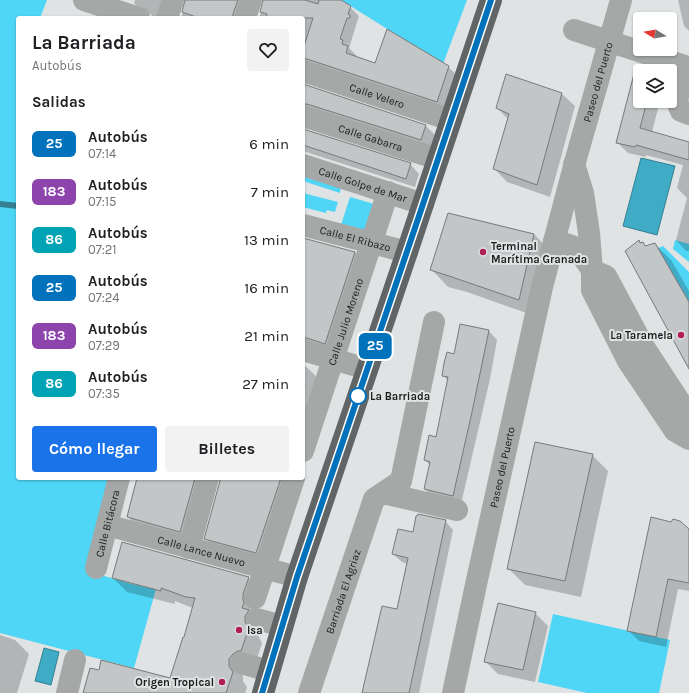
<!DOCTYPE html>
<html lang="es">
<meta charset="utf-8">
<style>
:root{--surface:#fff;--page:#f2f2f2;--text:#202124;--muted:#757577;--accent:#1a73e8}
body{margin:0;font-family:Karla,sans-serif;background:var(--page);color:var(--text);height:100vh;display:flex;flex-direction:column;font-size:15px;white-space:nowrap}
*{box-sizing:border-box;margin:0}
p{font-size:13px;color:var(--muted)}
.icon{flex:none;width:22px;height:22px;fill:none;stroke:currentColor;stroke-width:2;stroke-linecap:round;stroke-linejoin:round}
.map{position:relative;flex:1;overflow:hidden}
.details{position:absolute;left:16px;top:16px;width:289px;height:464px;display:flex;flex-direction:column;background:var(--surface);border-radius:4px;box-shadow:0 1px 3px #0004}
.details>*{flex:none}
.badge{padding:0 8px;border-radius:6px;font-size:14px;line-height:26px}
.needle{width:26px;rotate:281deg}
.controls{position:absolute;left:633px;top:12px;display:grid;gap:8px}
.controls a{display:grid;place-items:center;width:44px;height:44px;border-radius:4px;background:var(--surface);box-shadow:0 1px 3px #0004;font-size:20px}
.map>.badge{position:absolute;translate:-50% -50%;box-shadow:0 0 0 2px #fff}
h2{padding:0 16px;font-size:15px;line-height:36px}
.round{display:grid;place-items:center;flex:none;width:42px;height:42px;border-radius:4px;background:var(--page)}
.headline{display:flex;align-items:center;justify-content:space-between;height:68px;padding:0 16px}
h1{font-size:19px;font-weight:700;line-height:30px}
.button{display:flex;gap:8px;margin-top:auto;padding:8px 16px}
.button a{flex:1;height:46px;border-radius:4px;background:var(--accent);color:#fff;font-size:16px;font-weight:700;line-height:46px;text-align:center}
.button a+a{background:var(--page);color:var(--text)}
ul{padding:0;list-style:none}
li{display:flex;align-items:center;gap:12px;height:48px;padding:0 16px}
li div{flex:1}
li b{display:block;font-size:15px}
li em{font-style:normal}
li .badge{min-width:44px;font-weight:700;text-align:center}
.map>svg:first-child{display:block}
.green{fill:#4fd6f6}
.water{fill:#3fabc4;stroke:#348092}
.shadow{fill:#0003}
.lines{fill:none;stroke-linecap:round;stroke-linejoin:round}
.stream{stroke:#348092;stroke-width:6}
.building{fill:#c2c6c7;stroke:#777a7b}
.minor{stroke:#a6a8a8;stroke-width:22}
.highway{stroke:#616566;stroke-width:22}
.line-casing{stroke:#fff;stroke-width:9}
.line{stroke:#0072bc;stroke-width:6}
.poi-dot{fill:#b01f52;stroke:#dfe3e4;stroke-width:1.5}
.stop-dot{fill:#fff;stroke:#0072bc;stroke-width:2}
.labels{text-anchor:middle;stroke-width:4;stroke-linejoin:round;paint-order:stroke}
.street-label{font-size:11px;fill:#1b1c1c;stroke:#dfe3e4}
.poi-label{font-size:11px;font-weight:bold;fill:#1b1c1c;stroke:#dfe3e4;text-anchor:start}
.stop-label{font-size:11px;font-weight:bold;fill:#1b1c1c;stroke:#dfe3e4;text-anchor:start}
</style>
<div class="map">
<svg width="689" height="693" viewBox="0 0 689 693">
<rect width="100%" height="100%" fill="#dfe3e4"/>
<!-- green -->
<g class="green">
<polygon points="0,0 47,0 40,18 18,18 18,478 111,478 88,571 131,584 156,589 134,668 0,633"/>
<polygon points="341,0 467,0 443,64"/>
<polygon points="303,175 341,187 340,193 303,181"/>
<polygon points="303,193 338,202 335,212 327,210 326,213 303,207"/>
<polygon points="350,197 374,204 365,233 341,225"/>
<polygon points="675,240 689,244 689,262 673,249"/>
<polygon points="663,246 689,272 689,302 658,248"/>
<polygon points="553,614 670,640 659,693 587,693 538,682"/>
</g>
<!-- water -->
<g class="water">
<polygon points="641,158 675,166 657,235 623,226"/>
<polygon points="44,648 59,652 51,685 35,681"/>
</g>
<!-- shadow -->
<g class="shadow">
<polygon points="135,0 174,0 166,18 152,18 152,15 143,12 134,3"/>
<polygon points="186,0 252,0 244,18 181,18 186,4"/>
<polygon points="264,0 339,0 350,7 359,16 349,48 357,56 357,58 376,64 448,67 458,76 446,111 303,72 303,18 259,18 264,4"/>
<polygon points="678,0 689,0 689,31 684,26"/>
<polygon points="637,65 655,71 640,71 640,101 660,101 652,132 689,143 689,251 686,251 676,240 687,198 677,188 683,165 646,155 646,157 628,153 617,142"/>
<polygon points="507,76 562,94 575,106 550,197 507,182 495,169 508,119 497,108"/>
<polygon points="303,85 426,126 435,135 430,149 303,117"/>
<polygon points="303,130 410,164 419,174 415,187 303,151"/>
<polygon points="449,214 534,234 550,251 535,316 467,292 448,287 432,270"/>
<polygon points="303,239 355,252 364,262 335,352 303,346"/>
<polygon points="639,241 646,247 655,244 671,260 689,291 689,365"/>
<polygon points="489,331 497,340 490,379 461,504 433,498 425,489 430,465 425,460 437,438 448,381 443,375"/>
<polygon points="303,364 314,374 323,389 303,449"/>
<polygon points="592,455 608,471 581,597 525,585 508,568"/>
<polygon points="138,478 210,478 190,541 137,527 128,517"/>
<polygon points="221,478 295,478 266,562 215,548 206,538"/>
<polygon points="445,521 453,530 419,693 363,693 398,610 407,564 402,562 393,554 414,533"/>
<polygon points="689,530 689,591 678,589 666,647 639,641 628,630"/>
<polygon points="113,578 248,578 262,592 257,609 259,637 262,643 255,665 243,674 243,681 247,687 245,693 85,693 170,679 185,638 193,608 175,601 175,604 127,592"/>
<polygon points="535,613 548,626 535,682 498,674 486,662"/>
<polygon points="0,635 15,640 29,654 17,693 0,693"/>
</g>
<g class="lines">
<!-- stream -->
<polyline class="stream" points="0,204 18,206"/>
</g>
<!-- building -->
<g class="building">
<polygon points="185,0 238,0 233,14 233,18 199,18 182,12"/>
<polygon points="263,0 305,0 318,4 319,0 341,0 351,6 348,14 350,15 350,18 347,18 340,39 343,40 342,44 348,46 346,53 375,63 387,29 449,66 437,102 307,59 303,59 303,49 313,18 266,18 267,14 260,12"/>
<polygon points="635,70 640,70 640,101 647,101 640,128 689,142 689,160 636,145 635,147 616,143"/>
<polygon points="506,74 562,93 537,185 493,169 509,114 496,108"/>
<polygon points="303,84 426,125 421,140 307,104 303,104"/>
<polygon points="303,129 411,163 406,179 303,145"/>
<polygon points="448,213 534,234 519,300 449,276 430,270"/>
<polygon points="303,238 355,252 325,344 307,338 303,338"/>
<polygon points="639,240 640,243 643,242 645,246 655,243 689,302 689,369 625,251"/>
<polygon points="460,324 489,330 472,412 453,496 424,489 430,462 424,460 429,435 436,437 448,377 442,376 444,363 447,352 454,354"/>
<polygon points="535,442 593,454 565,581 507,569"/>
<polygon points="137,478 195,478 180,532 127,517"/>
<polygon points="220,478 281,478 256,553 204,539 220,481"/>
<polygon points="418,514 446,520 409,693 362,693 382,606 397,609 408,558 392,554 398,529 413,532 416,516 417,516"/>
<polygon points="651,517 671,522 673,519 680,521 689,529 689,583 668,579 656,637 627,631"/>
<polygon points="122,542 249,577 243,594 243,600 244,603 242,608 249,610 245,616 245,622 249,628 241,651 238,651 233,654 229,659 229,666 233,672 226,693 83,693 90,668 99,670 101,660 170,678 183,637 184,637 195,598 186,597 161,588 161,591 112,578"/>
<polygon points="498,603 536,612 523,670 484,662"/>
</g>
<g class="lines">
<!-- minor -->
<g class="minor">
<polyline points="84,0 139,18"/>
<polyline points="167,18 173,0"/>
<polyline points="245,18 251,0"/>
<polyline points="574,30 688,67 681,82 677,102 681,111 689,114"/>
<path id="s1" d="M 303,71 L 451,120"/>
<path id="s2" d="M 303,116 L 438,159"/>
<polyline points="574,164 583,193 589,233 592,270 592,290 628,361 675,431 689,439"/>
<path id="s3" d="M 303,165 L 423,204"/>
<path id="s4" d="M 303,225 L 407,252"/>
<polyline points="554,241 569,245 577,248 592,270 606,276 644,347 689,416"/>
<polyline points="303,350 367,369"/>
<path id="s5" d="M 303,451 L 388,192"/>
<polyline points="383,493 457,510"/>
<path id="s6" d="M 107,525 L 297,577"/>
<polyline points="189,548 208,478"/>
<path id="s7" d="M 96,568 L 119,478"/>
<polyline points="255,598 294,478"/>
<polyline points="257,619 282,626"/>
<polyline points="241,663 269,671"/>
<polyline points="67,693 75,660"/>
<path id="s8" d="M 309,693 L 374,499 L 401,481 L 434,322"/>
<path id="s9" d="M 453,693 L 477,580 L 542,287 L 577,155 L 621,0"/>
</g>
<!-- highway -->
<polyline class="highway" points="263,693 297,577 407,252 491,0"/>
</g>
<g class="lines">
<!-- line casing -->
<g class="line-casing">
<polyline id="line" points="262,693 297,577 419,216 491,0"/>
</g>
<!-- line -->
<use href="#line" class="line"/>
</g>
<!-- markers -->
<g class="poi-dot">
<circle cx="483" cy="252" r="4"/>
<circle cx="681" cy="335" r="4"/>
<circle cx="239" cy="630" r="4"/>
<circle cx="222" cy="682" r="4"/>
</g>
<circle class="stop-dot" cx="358" cy="396" r="8"/>
<g class="labels">
<!-- street labels -->
<g class="street-label">
<text dy="4" stroke="none"><textPath href="#s9" startOffset="628">Paseo del Puerto</textPath></text>
<text dy="4" stroke="none"><textPath href="#s1" startOffset="78">Calle Velero</textPath></text>
<text dy="4" stroke="none"><textPath href="#s2" startOffset="71">Calle Gabarra</textPath></text>
<text dy="4" stroke="none"><textPath href="#s3" startOffset="63">Calle Golpe de Mar</textPath></text>
<text dy="4" stroke="none"><textPath href="#s4" startOffset="54">Calle El Ribazo</textPath></text>
<text dy="4" stroke="none"><textPath href="#s5" startOffset="136">Calle Julio Moreno</textPath></text>
<text dy="4" stroke="none"><textPath href="#s9" startOffset="231">Paseo del Puerto</textPath></text>
<text dy="4" stroke="none"><textPath href="#s7" startOffset="46">Calle Bitácora</textPath></text>
<text dy="4" stroke="none"><textPath href="#s6" startOffset="98">Calle Lance Nuevo</textPath></text>
<text dy="4" stroke="none"><textPath href="#s8" startOffset="107">Barriada El Agriaz</textPath></text>
</g>
<!-- poi labels -->
<g class="poi-label">
<text x="491" y="250">Terminal<tspan x="491" dy="13">Marítima Granada</tspan></text>
<text x="673" y="339" text-anchor="end">La Taramela</text>
<text x="247" y="634">Isa</text>
<text x="214" y="686" text-anchor="end">Origen Tropical</text>
</g>
<!-- stop labels -->
<g class="stop-label">
<text x="370" y="400">La Barriada</text>
</g>
</g>
</svg>
<div class="controls">
<a><svg class="needle" viewBox="-14 -14 28 28"><path d="M0-13l5 13h-10z" fill="#e53935"/><path d="M0 13l5-13h-10z" fill="#757577"/></svg></a>
<a><svg class="icon" aria-label="layers" viewBox="0 0 24 24"><path d="M12 4l9 5-9 5-9-5zM3 14l9 5 9-5"/></svg></a>
</div>
<b class="badge" style="left:375px;top:346px;background:#0072bc;color:#fff">25</b>
<section class="details">
<div class="headline"><div><h1>La Barriada</h1><p>Autobús</p></div><a class="round"><svg class="icon" aria-label="heart" viewBox="0 0 24 24"><path d="M12 20l-8-8c-3-5 5-10 8-4 3-6 11-1 8 4z"/></svg></a></div>
<h2>Salidas</h2>
<ul>
<li><span class="badge" style="background:#0072bc;color:#fff">25</span><div><b>Autobús</b><p>07:14</p></div><em>6 min</em></li>
<li><span class="badge" style="background:#8e44ad;color:#fff">183</span><div><b>Autobús</b><p>07:15</p></div><em>7 min</em></li>
<li><span class="badge" style="background:#00a3b4;color:#fff">86</span><div><b>Autobús</b><p>07:21</p></div><em>13 min</em></li>
<li><span class="badge" style="background:#0072bc;color:#fff">25</span><div><b>Autobús</b><p>07:24</p></div><em>16 min</em></li>
<li><span class="badge" style="background:#8e44ad;color:#fff">183</span><div><b>Autobús</b><p>07:29</p></div><em>21 min</em></li>
<li><span class="badge" style="background:#00a3b4;color:#fff">86</span><div><b>Autobús</b><p>07:35</p></div><em>27 min</em></li>
</ul>
<div class="button"><a>Cómo llegar</a><a>Billetes</a></div>
</section>
</div>
